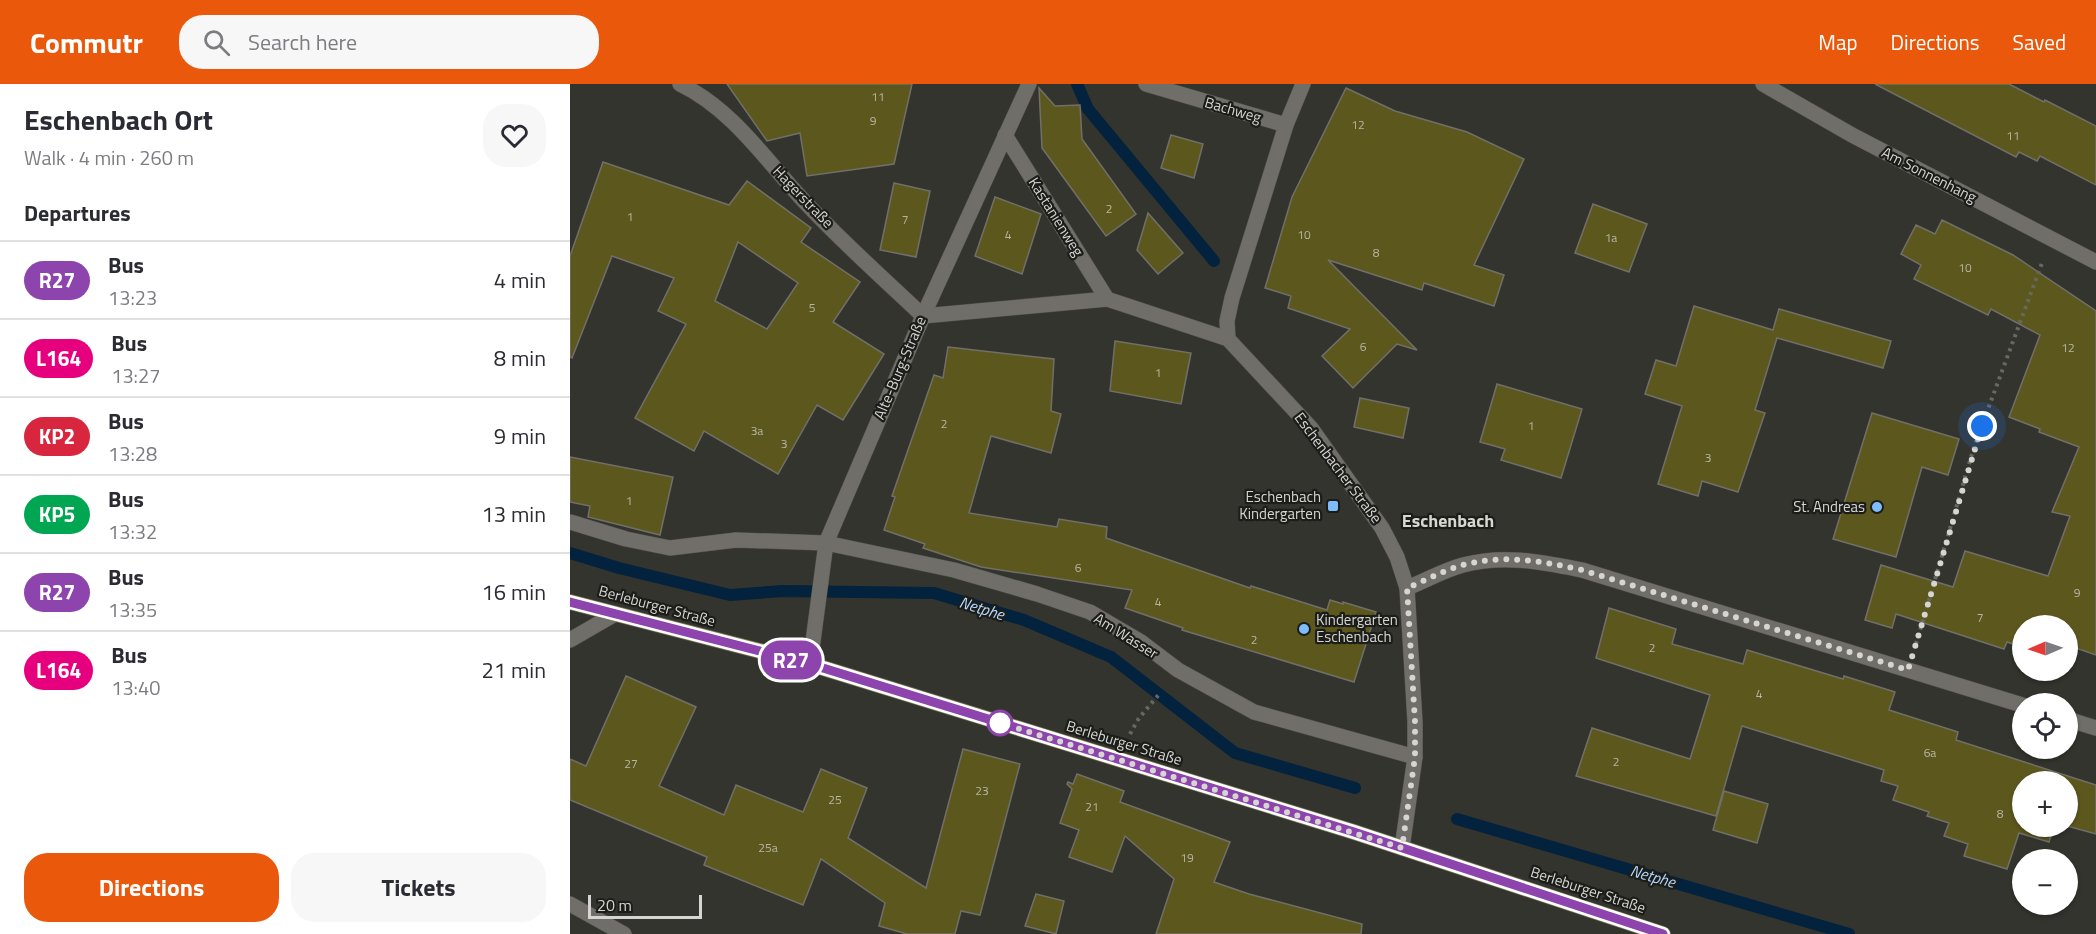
<!DOCTYPE html>
<meta charset="utf-8">
<style>
:root{--surface:#fff;--page:#f7f7f7;--text:#2b2b33;--muted:#7c7c81;--line:#e1e1e2;--accent:#ea580c}
body{margin:0;font-family:"Titillium Web",sans-serif;background:var(--page);color:var(--text);height:100vh;display:flex;flex-direction:column;font-size:22px;white-space:nowrap}
*{box-sizing:border-box;margin:0}
p{font-size:20px;color:var(--muted)}
.icon{flex:none;width:33px;height:33px;fill:none;stroke:currentColor;stroke-width:2;stroke-linecap:round;stroke-linejoin:round}
.map{position:relative;flex:1;overflow:hidden}
.side{display:flex;flex-direction:column;background:var(--surface);width:570px}
.side>*{flex:none}
.badge{padding:0 12px;border-radius:20px;font-size:21px;line-height:39px}
.needle{width:39px;rotate:268deg}
.tools{position:absolute;left:1442px;top:531px;display:grid;gap:12px}
.tools a{display:grid;place-items:center;width:66px;height:66px;border-radius:50%;background:var(--surface);box-shadow:0 2px 4px #0004;font-size:30px}
.scale{position:absolute;left:18px;bottom:15px;width:114px;box-sizing:border-box;padding-left:6px;border:3px solid #d5d5d1;border-top:0;font-size:16px;line-height:21px;white-space:nowrap;color:#d5d5d1;-webkit-text-stroke:4px #1c1c19;paint-order:stroke}
.you{position:absolute;width:30px;height:30px;margin:-15px;border:4px solid #fff;border-radius:50%;background:#1a73e8;box-shadow:0 0 0 9px #1a73e833}
.map>.badge{position:absolute;translate:-50% -50%;box-shadow:0 0 0 3px #fff}
h2{padding:0 24px;font-size:22px;line-height:54px}
.round{display:grid;place-items:center;flex:none;width:63px;height:63px;border-radius:24px;background:var(--page)}
.headline{display:flex;align-items:center;justify-content:space-between;height:102px;padding:0 24px}
h1{font-size:28px;font-weight:700;line-height:45px}
.button{display:flex;gap:12px;margin-top:auto;padding:12px 24px}
.button a{flex:1;height:69px;border-radius:24px;background:var(--accent);color:#fff;font-size:24px;font-weight:700;line-height:69px;text-align:center}
.button a+a{background:var(--page);color:var(--text)}
ul{padding:0;list-style:none}
li{display:flex;align-items:center;gap:18px;height:78px;padding:0 24px;border-top:2px solid var(--line)}
li div{flex:1}
li b{display:block;font-size:22px}
li em{font-style:normal}
li .badge{min-width:66px;font-weight:700;text-align:center}
header{display:flex;align-items:center;gap:36px;box-sizing:border-box;height:84px;padding:0 30px;background:var(--accent);color:#fff}
header strong{font-size:28px}
nav{display:flex;gap:33px;margin-inline-start:auto;font-size:21px}
.search{width:420px;height:54px;background:var(--page);display:flex;align-items:center;gap:15px;box-sizing:border-box;padding:0 21px;border-radius:24px;color:var(--muted);font-size:22px}
main{display:flex;flex:1;min-height:0}
.map>svg:first-child{display:block}
.lines{fill:none;stroke-linecap:round;stroke-linejoin:round}
.stream{stroke:#02223d;stroke-width:12}
.building{fill:#5c581d;stroke:#706f69;stroke-width:1.5;fill-rule:evenodd}
.minor-casing{stroke:#50504a;stroke-width:16}
.major-casing{stroke:#50504a;stroke-width:16}
.path{stroke:#686862;stroke-width:4;stroke-dasharray:3 4.5;stroke-linecap:butt}
.minor{stroke:#6f6e68;stroke-width:15}
.major{stroke:#918e5d;stroke-width:15}
.line-casing{stroke:#fff;stroke-width:14}
.line{stroke:#8e44ad;stroke-width:9}
.walk{stroke:#d5d5d1;stroke-width:6;stroke-dasharray:0 10.8}
.poi-dot{fill:#7fbdfa;stroke:#1c1c19;stroke-width:2}
.stop-dot{fill:#fff;stroke:#8e44ad;stroke-width:3}
.labels{text-anchor:middle;stroke-width:4.5;stroke-linejoin:round;paint-order:stroke}
.number-label{font-size:12px;fill:#b7b6a4}
.street-label{font-size:15px;fill:#d5d5d1;stroke:#1c1c19}
.poi-label{font-size:15px;fill:#d5d5d1;stroke:#1c1c19;text-anchor:end}
.water-label{font-size:16px;font-style:italic;fill:#b4d9ff;stroke:#1c1c19}
.quarter-label{font-size:18px;font-weight:bold;fill:#d7d7d0;stroke:#1c1c19}
</style>
<header>
<strong>Commutr</strong>
<div class="search"><svg class="icon" aria-label="search" viewBox="0 0 24 24"><circle cx="10" cy="10" r="6"/><path d="M15 15l6 6"/></svg>Search here</div>
<nav><a>Map</a><a>Directions</a><a>Saved</a></nav>
</header>
<main>
<section class="side">
<div class="headline"><div><h1>Eschenbach Ort</h1><p>Walk · 4 min · 260 m</p></div><a class="round"><svg class="icon" aria-label="heart" viewBox="0 0 24 24"><path d="M12 20l-8-8c-3-5 5-10 8-4 3-6 11-1 8 4z"/></svg></a></div>
<h2>Departures</h2>
<ul>
<li><span class="badge" style="background:#8e44ad;color:#fff">R27</span><div><b>Bus</b><p>13:23</p></div><em>4 min</em></li>
<li><span class="badge" style="background:#e6007e;color:#fff">L164</span><div><b>Bus</b><p>13:27</p></div><em>8 min</em></li>
<li><span class="badge" style="background:#d7263d;color:#fff">KP2</span><div><b>Bus</b><p>13:28</p></div><em>9 min</em></li>
<li><span class="badge" style="background:#00a651;color:#fff">KP5</span><div><b>Bus</b><p>13:32</p></div><em>13 min</em></li>
<li><span class="badge" style="background:#8e44ad;color:#fff">R27</span><div><b>Bus</b><p>13:35</p></div><em>16 min</em></li>
<li><span class="badge" style="background:#e6007e;color:#fff">L164</span><div><b>Bus</b><p>13:40</p></div><em>21 min</em></li>
</ul>
<div class="button"><a>Directions</a><a>Tickets</a></div>
</section>
<div class="map">
<svg width="1526" height="850" viewBox="0 0 1526 850">
<rect width="100%" height="100%" fill="#34342e"/>
<g class="lines">
<!-- stream -->
<g class="stream">
<polyline points="507,0 518,25 644,177"/>
<polyline points="0,469 49,484 160,511 213,507 364,509 454,536 541,573 665,669 785,704"/>
<polyline points="887,735 1279,850"/>
</g>
</g>
<!-- building -->
<g class="building">
<polygon points="157,0 342,0 324,80 237,92 230,49 197,57"/>
<polygon points="1305,0 1439,0 1474,18 1475,16 1526,42 1526,101 1470,72 1467,77 1449,68 1446,73"/>
<polygon points="469,4 485,22 510,21 512,55 566,130 536,152 472,64"/>
<polygon points="776,4 825,27 897,48 954,75 904,181 934,191 924,222 854,199 852,206 758,176 847,266 827,260 783,304 752,272 780,245 718,224 721,212 695,204 722,113"/>
<polygon points="601,51 633,60 624,94 591,84"/>
<path d="M 33,78 L 159,121 L 177,97 L 241,144 L 231,158 L 290,198 L 263,238 L 314,270 L 273,336 L 247,321 L 208,390 L 134,347 L 124,367 L 65,334 L 116,240 L 88,227 L 104,194 L 42,172 L 2,274 L 0,273 L 0,172 ZM 168,158 L 228,199 L 197,245 L 145,217 Z"/>
<polygon points="324,99 360,107 346,173 310,166"/>
<polygon points="425,113 471,130 452,190 405,172"/>
<polygon points="1023,120 1077,140 1059,188 1005,169"/>
<polygon points="578,129 613,169 588,190 567,166"/>
<polygon points="1372,136 1443,171 1526,227 1526,571 1497,561 1497,542 1452,542 1452,563 1437,558 1434,565 1326,530 1322,544 1295,536 1311,481 1383,503 1395,467 1478,492 1500,432 1482,428 1509,363 1469,348 1470,345 1439,333 1470,251 1421,225 1418,231 1344,195 1351,181 1331,170 1346,141 1365,150"/>
<polygon points="1124,222 1203,246 1209,225 1321,257 1313,284 1207,254 1185,326 1195,329 1168,408 1132,397 1128,412 1088,400 1112,322 1075,310 1086,276 1106,282"/>
<polygon points="545,257 621,269 611,320 540,307"/>
<polygon points="378,263 484,275 481,327 491,330 481,369 421,352 399,429 487,443 489,435 537,443 536,454 680,504 681,502 757,526 760,516 773,520 773,518 806,528 784,598 612,546 613,544 555,524 562,506 411,483 353,464 355,460 314,446 325,413 322,412 364,291 373,294"/>
<polygon points="927,300 1012,325 991,394 931,376 935,365 910,358"/>
<polygon points="790,314 839,324 833,354 784,343"/>
<polygon points="1302,329 1389,355 1378,391 1352,383 1326,473 1263,455"/>
<polygon points="0,373 103,393 90,451 18,433 20,422 0,418"/>
<polygon points="1039,524 1106,545 1102,560 1173,580 1177,566 1273,595 1274,592 1325,608 1319,626 1388,648 1386,656 1526,701 1526,750 1497,742 1497,698 1452,698 1452,742 1484,742 1479,758 1449,749 1437,785 1394,772 1398,760 1374,752 1379,739 1357,732 1359,728 1323,716 1328,702 1311,697 1314,686 1172,642 1146,732 1006,692 1022,644 1120,675 1140,611 1026,574"/>
<polygon points="56,592 126,623 89,702 154,731 166,701 233,728 251,685 297,704 278,754 356,804 393,665 450,680 410,831 391,827 385,850 337,850 309,842 315,819 251,775 233,821 134,781 137,773 0,716 0,675 16,682"/>
<polygon points="507,690 554,707 550,718 660,758 644,798 679,810 792,840 791,850 586,850 604,795 555,752 542,788 499,773 509,746 490,739 502,705 497,700 498,698 503,700"/>
<polygon points="1154,707 1198,720 1187,759 1143,746"/>
<polygon points="466,810 494,817 486,850 455,842"/>
</g>
<g class="lines">
<!-- minor casing -->
<g class="minor-casing">
<g id="minor">
<path d="M 110,0 C 162,25 195,75 233,116 C 271,157 313,194 353,232"/>
<polyline points="576,0 716,41"/>
<polyline points="733,0 716,41 662,214 657,237 658,255 741,344 812,444 827,473 837,504 845,638 845,673 832,764"/>
<polyline points="1193,0 1282,51 1526,178"/>
<polyline points="435,51 537,215"/>
<polyline points="353,232 537,215 658,255"/>
<polyline points="0,438 56,455 100,464 166,456 256,459 384,486 467,510 520,528 571,558 608,586 684,628 845,673"/>
<path d="M 837,504 C 855,497 874,486 893,481 C 934,470 971,478 1012,486 L 1452,621"/>
<polyline points="0,556 45,530"/>
<polyline points="240,580 256,459 353,232 459,0"/>
<polyline points="1497,635 1526,644"/>
<polyline points="0,820 54,850"/>
</g>
</g>
<!-- major casing -->
<g class="major-casing">
<polyline id="major" points="0,518 240,580 784,748 1093,850"/>
</g>
<!-- path -->
<g class="path">
<polyline points="1346,560 1404,363 1472,179"/>
<polyline points="560,650 569,634 591,608"/>
</g>
<!-- minor -->
<use href="#minor" class="minor"/>
<!-- major -->
<use href="#major" class="major"/>
</g>
<g class="lines">
<!-- line casing -->
<g class="line-casing">
<polyline id="line" points="0,518 240,580 784,748 1093,850"/>
</g>
<!-- line -->
<use href="#line" class="line"/>
<!-- walk -->
<path class="walk" d="M 430,639 L 424,637 L 832,764 L 845,673 L 845,638 L 837,504 C 855,497 874,486 893,481 C 934,470 971,477 1012,486 L 1338,586 L 1412,342"/>
</g>
<!-- markers -->
<g class="poi-dot">
<rect x="757" y="416" width="12" height="12" rx="3"/>
<circle cx="1307" cy="423" r="6"/>
<circle cx="734" cy="545" r="6"/>
</g>
<circle class="stop-dot" cx="430" cy="639" r="12"/>
<g class="labels">
<!-- number labels -->
<g class="number-label">
<text x="308" y="17">11</text>
<text x="303" y="41">9</text>
<text x="788" y="45">12</text>
<text x="1443" y="56">11</text>
<text x="539" y="129">2</text>
<text x="60" y="137">1</text>
<text x="335" y="140">7</text>
<text x="438" y="155">4</text>
<text x="734" y="155">10</text>
<text x="1041" y="158">1a</text>
<text x="806" y="173">8</text>
<text x="1395" y="188">10</text>
<text x="242" y="228">5</text>
<text x="793" y="267">6</text>
<text x="1498" y="268">12</text>
<text x="588" y="293">1</text>
<text x="374" y="344">2</text>
<text x="961" y="346">1</text>
<text x="187" y="351">3a</text>
<text x="214" y="364">3</text>
<text x="1138" y="378">3</text>
<text x="59" y="421">1</text>
<text x="508" y="488">6</text>
<text x="1507" y="513">9</text>
<text x="588" y="522">4</text>
<text x="1410" y="538">7</text>
<text x="684" y="560">2</text>
<text x="1082" y="568">2</text>
<text x="1189" y="614">4</text>
<text x="1360" y="673">6a</text>
<text x="1046" y="682">2</text>
<text x="61" y="684">27</text>
<text x="412" y="711">23</text>
<text x="265" y="720">25</text>
<text x="522" y="727">21</text>
<text x="1430" y="734">8</text>
<text x="198" y="768">25a</text>
<text x="617" y="778">19</text>
</g>
<!-- street labels -->
<g class="street-label">
<text transform="translate(663 26) rotate(16)" y="5">Bachweg</text>
<text transform="translate(1359 91) rotate(27)" y="5">Am Sonnenhang</text>
<text transform="translate(233 113) rotate(46)" y="5">Hagerstraße</text>
<text transform="translate(486 133) rotate(58)" y="5">Kastanienweg</text>
<text transform="translate(330 284) rotate(-67)" y="5">Alte-Burg-Straße</text>
<text transform="translate(768 384) rotate(53)" y="5">Eschenbacher Straße</text>
<text transform="translate(87 522) rotate(15)" y="5">Berleburger Straße</text>
<text transform="translate(556 552) rotate(32)" y="5">Am Wasser</text>
<text transform="translate(554 659) rotate(17)" y="5">Berleburger Straße</text>
<text transform="translate(1018 806) rotate(18)" y="5">Berleburger Straße</text>
</g>
<!-- poi labels -->
<g class="poi-label">
<text x="751" y="418">Eschenbach<tspan x="751" dy="17">Kindergarten</tspan></text>
<text x="1295" y="428">St. Andreas</text>
<text x="746" y="541" text-anchor="start">Kindergarten<tspan x="746" dy="17">Eschenbach</tspan></text>
</g>
<!-- water labels -->
<g class="water-label">
<text transform="translate(412 524) rotate(17)" y="6">Netphe</text>
<text transform="translate(1083 792) rotate(16)" y="6">Netphe</text>
</g>
<!-- quarter labels -->
<g class="quarter-label">
<text x="878" y="443">Eschenbach</text>
</g>
</g>
</svg>
<div class="tools">
<a><svg class="needle" viewBox="-14 -14 28 28"><path d="M0-13l5 13h-10z" fill="#e53935"/><path d="M0 13l5-13h-10z" fill="#7c7c81"/></svg></a>
<a><svg class="icon" aria-label="locate" viewBox="0 0 24 24"><circle cx="12" cy="12" r="6"/><path d="M12 2v4M12 18v4M2 12h4M18 12h4"/></svg></a>
<a>+</a>
<a>−</a>
</div>
<div class="scale">20 m</div>
<div class="you" style="left:1412px;top:342px"></div>
<b class="badge" style="left:221px;top:576px;background:#8e44ad;color:#fff">R27</b>
</div>
</main>
